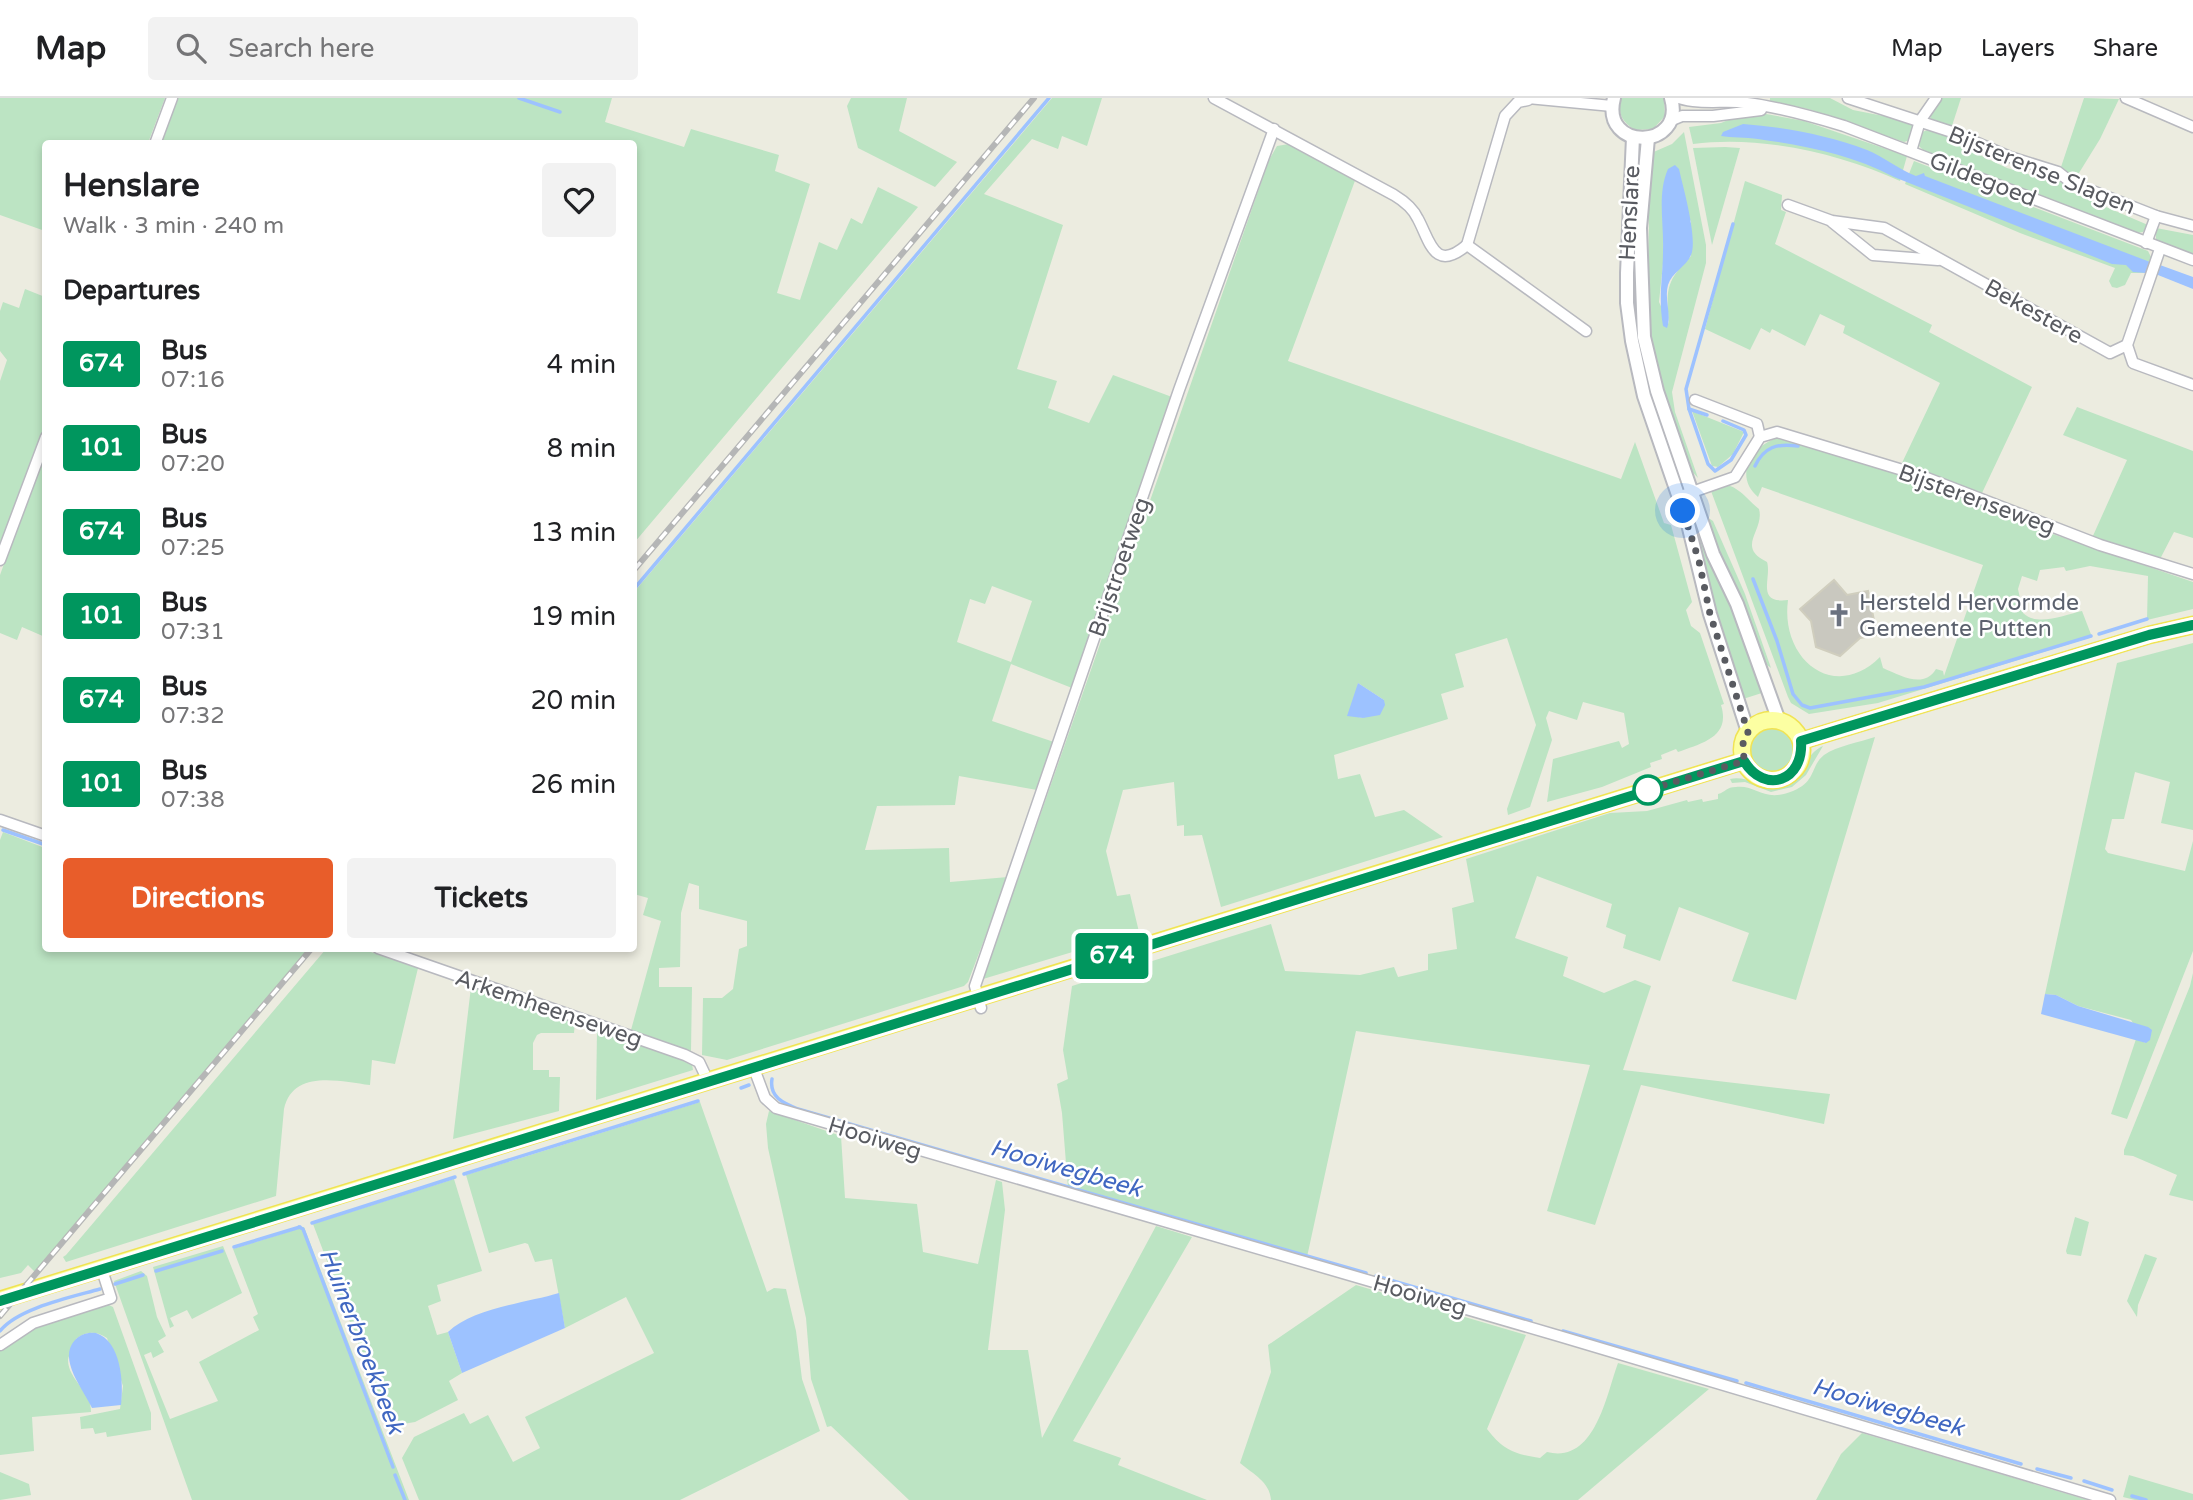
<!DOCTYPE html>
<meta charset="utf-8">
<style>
:root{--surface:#fff;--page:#f2f2f2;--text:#202124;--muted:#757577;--line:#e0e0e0;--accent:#e85d2a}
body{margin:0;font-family:"Varela Round",sans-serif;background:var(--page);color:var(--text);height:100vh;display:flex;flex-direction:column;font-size:26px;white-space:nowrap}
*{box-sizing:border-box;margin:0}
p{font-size:23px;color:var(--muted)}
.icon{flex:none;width:38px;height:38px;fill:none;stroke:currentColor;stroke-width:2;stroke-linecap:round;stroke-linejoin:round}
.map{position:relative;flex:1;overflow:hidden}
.panel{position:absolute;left:42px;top:42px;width:595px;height:812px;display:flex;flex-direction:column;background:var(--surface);border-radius:7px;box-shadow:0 4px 10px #0003}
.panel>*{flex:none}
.badge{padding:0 14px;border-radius:5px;font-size:24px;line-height:46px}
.you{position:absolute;width:35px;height:35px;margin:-18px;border:5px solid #fff;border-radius:50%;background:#1a73e8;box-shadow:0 0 0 10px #1a73e833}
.map>.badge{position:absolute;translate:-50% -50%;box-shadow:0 0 0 4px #fff}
h2{padding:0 21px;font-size:26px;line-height:63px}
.round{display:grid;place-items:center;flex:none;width:74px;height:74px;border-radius:7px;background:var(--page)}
.overview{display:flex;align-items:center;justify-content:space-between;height:119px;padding:0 21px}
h1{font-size:33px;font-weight:700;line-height:52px}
.primary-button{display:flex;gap:14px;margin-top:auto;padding:14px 21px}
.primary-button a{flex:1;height:80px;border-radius:7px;background:var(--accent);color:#fff;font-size:28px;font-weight:700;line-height:80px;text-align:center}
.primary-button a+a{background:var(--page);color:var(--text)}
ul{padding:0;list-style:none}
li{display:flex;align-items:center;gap:21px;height:84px;padding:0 21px}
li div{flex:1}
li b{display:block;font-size:26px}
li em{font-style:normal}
li .badge{min-width:77px;font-weight:700;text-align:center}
header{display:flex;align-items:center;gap:42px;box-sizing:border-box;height:98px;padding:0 35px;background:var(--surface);border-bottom:2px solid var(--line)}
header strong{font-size:33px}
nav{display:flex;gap:38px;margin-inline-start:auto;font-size:24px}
.search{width:490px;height:63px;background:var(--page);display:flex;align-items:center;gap:18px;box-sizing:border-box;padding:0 24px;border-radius:7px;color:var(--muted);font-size:26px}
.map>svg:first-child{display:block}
.green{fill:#bce4c3;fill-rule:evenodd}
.water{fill:#9dc2ff}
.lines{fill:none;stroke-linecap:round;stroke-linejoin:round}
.stream{stroke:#9dc2ff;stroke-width:3.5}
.building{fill:#c9c8bf;stroke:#d0cebe;stroke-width:2}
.minor-casing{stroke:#b8b9bf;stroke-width:13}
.tertiary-casing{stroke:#b8b9bf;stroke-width:16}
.primary-casing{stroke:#f0e354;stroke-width:19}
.minor{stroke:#fff;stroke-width:10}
.tertiary{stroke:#fff;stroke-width:12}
.primary{stroke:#fcffa2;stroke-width:16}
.rail-casing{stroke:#b5b6b6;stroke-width:6}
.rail{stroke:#fff;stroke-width:3.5;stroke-dasharray:10;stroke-linecap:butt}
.line-casing{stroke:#fff;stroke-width:16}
.line{stroke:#00965e;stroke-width:10}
.walk{stroke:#595b61;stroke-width:7;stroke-dasharray:0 12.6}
.stop-dot{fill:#fff;stroke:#00965e;stroke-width:3.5}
.labels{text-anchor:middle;stroke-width:5;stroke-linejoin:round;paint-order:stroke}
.street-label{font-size:23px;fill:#595b61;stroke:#fff}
.worship-label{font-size:23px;fill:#5b616d;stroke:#fff;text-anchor:start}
.water-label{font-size:24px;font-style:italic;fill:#4067c1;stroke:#fff}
</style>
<header>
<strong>Map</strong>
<div class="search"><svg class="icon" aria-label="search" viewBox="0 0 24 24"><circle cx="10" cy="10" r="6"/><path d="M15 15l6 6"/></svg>Search here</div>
<nav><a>Map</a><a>Layers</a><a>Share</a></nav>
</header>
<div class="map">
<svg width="2193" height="1402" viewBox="0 0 2193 1402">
<rect width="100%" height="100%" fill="#ecece0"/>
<!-- green -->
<g class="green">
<polygon points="0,0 165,0 148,45 46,46 45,133 0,117"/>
<polygon points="176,0 612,0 605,24 684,49 691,31 779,57 775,73 810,86 777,195 800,202 819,144 837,152 851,120 862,126 878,89 918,109 634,445 634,46 159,46"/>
<polygon points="851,0 907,0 899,33 957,64 935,89 858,50 847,8"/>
<path d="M 1052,0 L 1102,0 L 1087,48 L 1062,38 L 1058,51 L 1032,41 L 984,96 L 1063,127 L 1017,271 L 1057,283 L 1048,310 L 1089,325 L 1113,277 L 1172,299 L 1072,590 L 1011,566 L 992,623 L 1054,644 L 1037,692 L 959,678 L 955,707 L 877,708 L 865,752 L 949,750 L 950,784 L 1008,779 L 968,884 L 964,888 L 727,962 L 702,957 L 703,900 L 722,900 L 733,891 L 739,851 L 747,848 L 747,823 L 699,811 L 699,788 L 689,785 L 681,815 L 680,869 L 659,870 L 659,889 L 692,889 L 691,953 L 631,932 L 661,823 L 643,817 L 648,800 L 634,796 L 634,494 ZM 992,488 L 1032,503 L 1011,564 L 957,544 L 970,501 L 985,506 Z"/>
<path d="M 1621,0 L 1664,0 L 1665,18 L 1653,31 L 1635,32 C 1622,24 1617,15 1621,0 Z"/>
<polygon points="1770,0 1830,0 1853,12 1909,23 1914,28 1910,42 1904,44 1808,11 1770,3"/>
<polygon points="1939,0 1961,0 1951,31 1933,23 1930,19"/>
<polygon points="2084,0 2119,1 2100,41 2074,83 2060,72"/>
<path d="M 1766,16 L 1804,23 L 1907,58 L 1900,83 C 1839,55 1760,37 1693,46 L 1689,29 L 1721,25 L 1738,18 Z"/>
<polygon points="1931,31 1951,39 1950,43 2007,70 2056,84 2058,78 2073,88 2071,94 2148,127 2143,134 2137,135 1923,52 1919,48 1922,34"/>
<path d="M 1684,34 L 1706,147 L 1706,165 L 1672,294 L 1675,314 L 1698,380 L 1688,369 L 1662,295 L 1651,249 L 1644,192 L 1648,166 L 1649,127 L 1646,102 L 1649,56 L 1672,46 ZM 1662,96 L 1691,123 L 1691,158 C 1666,183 1666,191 1669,226 L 1659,204 L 1664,156 Z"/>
<path d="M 1289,46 L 1356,80 L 1288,263 L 1621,381 L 1635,344 L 1664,425 L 1671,427 L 1692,504 L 1686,512 L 1691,528 L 1700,535 L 1724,606 L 1721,607 C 1731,639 1702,645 1678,654 L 1676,651 L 1661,657 L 1662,661 L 1650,665 L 1651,669 L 1602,689 L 1547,704 L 1553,661 L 1619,643 L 1622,650 L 1629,646 L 1624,615 L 1583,604 L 1577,622 L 1549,613 L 1546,620 L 1552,642 L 1530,709 L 1508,717 L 1507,711 L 1536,627 L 1507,540 L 1455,556 L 1464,589 L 1441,596 L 1448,621 L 1334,657 L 1338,681 L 1360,676 L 1375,719 L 1404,712 L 1443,739 L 1221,809 L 1202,737 L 1184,738 L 1184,727 L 1177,728 L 1174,684 L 1123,692 L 1106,753 L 1117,798 L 1130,796 L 1139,834 L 983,881 L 1269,62 L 1277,48 ZM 1358,585 L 1384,602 L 1363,620 L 1354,618 Z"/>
<polygon points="1725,49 1740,50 1712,147 1693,50"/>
<polygon points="1914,63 2148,153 2152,161 2146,175 2131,175 2125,187 2117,190 2112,189 2109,183 2115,170 2020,135 1905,86"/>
<polygon points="1745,83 1782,97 1781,112 1786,114 1775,146 1932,227 1929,234 2032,289 1982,395 1901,367 1940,285 1843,235 1845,228 1820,216 1805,248 1772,231 1770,235 1761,230 1750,252 1705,231"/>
<polygon points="2156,130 2193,137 2193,156 2156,142"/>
<polygon points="25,191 45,199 45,326 0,451 0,283 7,262 0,253 0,213 3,204 19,210"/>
<polygon points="2077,309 2193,353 2193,440 2174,434 2159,463 2092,440 2127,362 2063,337"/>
<polygon points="1692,313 1744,334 1733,356 1718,369 1712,368"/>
<path d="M 1777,340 L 1895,373 L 2002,414 L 2041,432 L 2193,484 L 2193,511 L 2147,522 L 2148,478 L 2090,468 L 2066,473 L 2064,469 L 2040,472 L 2037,483 L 2022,478 L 2018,491 L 2023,515 C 2038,529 2064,517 2082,513 L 2092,539 L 1878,605 L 1809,616 L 1791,605 L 1788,599 L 1711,393 C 1730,376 1745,400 1759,411 C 1765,432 1735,449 1767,464 C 1772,480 1755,506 1788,502 C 1780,561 1834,605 1880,559 L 1883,570 C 1901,578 1924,591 1936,571 L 1943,573 L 1944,578 L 1983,467 L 1762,389 L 1758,399 C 1733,378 1752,348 1777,340 Z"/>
<polygon points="45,352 45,539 22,529 17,542 0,535 0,477"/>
<polygon points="1710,421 1713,423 1745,496 1771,570 1763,564 1705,423"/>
<polygon points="1699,425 1765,594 1743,601 1724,547 1692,428"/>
<polygon points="2193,545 2193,732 2161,725 2170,684 2135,674 2124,721 2112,721 2105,751 2108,755 2185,773 2193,743 2193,853 2127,1021 2111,1016 2136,941 2146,945 2131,922 2078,908 2056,897 2045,896 2117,565"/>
<circle cx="1773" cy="652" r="23"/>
<path d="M 1875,639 L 1796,902 L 1732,883 L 1749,835 L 1679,809 L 1660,863 L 1623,850 L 1626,837 L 1606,829 L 1612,806 L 1537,778 L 1515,840 L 1568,859 L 1563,878 L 1604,895 L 1635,882 L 1651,888 L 1623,972 L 1830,996 L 1824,1026 L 1641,987 L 1595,1127 L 1547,1113 L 1590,967 L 1356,933 L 1307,1159 L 1068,1090 L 1062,1015 L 1057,986 L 1068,981 L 1063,952 L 1072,888 L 1271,826 L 1285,873 L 1360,877 L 1394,869 L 1398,879 L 1428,872 L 1428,856 L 1457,851 L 1452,810 L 1474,804 L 1466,761 L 1610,715 L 1647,713 L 1687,702 L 1688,704 L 1702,701 L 1703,704 L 1718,701 L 1718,696 C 1726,694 1726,689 1736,689 C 1758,687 1763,705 1793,693 C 1817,683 1810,668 1824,657 C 1837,648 1860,644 1875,639 Z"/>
<path d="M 1823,648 L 1806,677 L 1792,689 L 1771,694 L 1745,684 L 1732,685 L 1730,681 C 1749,677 1765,693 1784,686 C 1804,679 1804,656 1823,648 Z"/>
<polygon points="3,734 45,750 46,850 309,851 35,1174 28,1167 21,1175 0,1180 0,742"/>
<path d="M 326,851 L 362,851 L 418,870 L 395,966 L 372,962 L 370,987 C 339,983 293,971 284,1011 L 276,1098 L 66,1164 L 63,1159 L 66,1157 Z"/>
<polygon points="2193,875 2193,1103 2169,1097 2177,1077 2133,1058 2124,1057 2124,1052 2190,888"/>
<polygon points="471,889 575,924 574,935 541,935 537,937 533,945 533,972 549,972 549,979 560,979 559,1013 453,1041"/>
<polygon points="597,932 685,963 692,966 693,972 596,1002"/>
<polygon points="700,1004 767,1194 774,1190 786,1191 796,1233 802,1281 820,1333 680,1402 419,1402 402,1360 414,1339 464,1315 470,1326 488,1317 513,1364 540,1350 525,1319 654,1255 626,1199 565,1230 552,1161 535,1164 528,1146 525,1145 489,1155 466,1077"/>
<polygon points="769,1013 841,1038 845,1100 917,1106 923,1154 978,1166 996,1082 1002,1084 1005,1112 988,1252 1028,1252 1042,1340 1156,1128 1192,1139 1073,1343 1121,1360 1118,1367 1207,1402 909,1402 831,1328 827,1329 811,1281 806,1220 768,1050 766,1026"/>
<polygon points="454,1081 482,1173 437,1187 441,1203 428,1208 437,1237 448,1234 462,1275 449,1283 458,1302 415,1324 397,1327 386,1319 313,1126"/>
<polygon points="2075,1119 2089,1124 2081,1158 2067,1156 2066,1153"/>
<polygon points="304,1129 409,1402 192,1402 114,1183 141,1173 147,1178 157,1219 166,1238 158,1243 164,1254 153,1260 151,1254 144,1257 170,1321 218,1303 199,1264 259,1232 253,1219 258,1216 233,1151"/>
<polygon points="223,1148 242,1195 192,1221 187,1212 170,1220 174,1228 170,1230 153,1169"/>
<polygon points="2145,1156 2157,1160 2138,1207 2137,1219 2127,1203"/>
<path d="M 1356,1187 L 1526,1237 L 1487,1331 C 1503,1352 1514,1356 1540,1360 L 1547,1354 C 1595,1366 1606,1298 1618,1265 L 1709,1291 L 1578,1402 L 1271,1402 C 1270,1384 1253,1376 1240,1365 L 1271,1274 L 1268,1247 Z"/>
<path d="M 107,1206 L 113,1209 L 151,1315 L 151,1332 L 107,1339 L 106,1334 L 95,1336 L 93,1330 L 81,1331 L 80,1319 L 120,1311 L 123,1288 L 107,1240 C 96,1233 86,1233 76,1241 C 74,1247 69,1256 68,1262 C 68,1282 92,1293 91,1314 L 32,1319 L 34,1353 L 0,1357 L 0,1252 L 28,1230 Z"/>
<polygon points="1862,1335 2088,1402 1816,1402 1841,1356"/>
<polygon points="0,1374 29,1386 31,1397 0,1402"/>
<polygon points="2129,1377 2193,1396 2193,1402 2135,1402 2123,1399"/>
</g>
<!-- water -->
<g class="water">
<path d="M 1743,26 C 1784,29 1827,37 1867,52 C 1884,59 1898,71 1916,78 L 1924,75 L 1925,78 L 2150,164 L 2149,169 L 2158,172 L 2160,167 L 2193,179 L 2193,191 L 2148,173 L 2146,175 L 2133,174 L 2126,167 L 2112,166 L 1894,79 C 1850,56 1806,48 1758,41 C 1746,39 1731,40 1721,38 L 1723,34 Z"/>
<path d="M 1675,67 L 1679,71 C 1683,89 1698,141 1691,157 C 1686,169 1672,174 1668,187 C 1664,201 1672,217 1667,230 L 1663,228 C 1658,198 1663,180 1663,152 C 1664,125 1657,96 1668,71 Z"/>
<polygon points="1358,585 1384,602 1385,607 1380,617 1363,620 1347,618"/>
<polygon points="2045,896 2056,897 2078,908 2148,929 2152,932 2150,942 2146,945 2041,916"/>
<path d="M 559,1195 L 565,1230 L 462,1275 L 448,1234 C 473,1210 526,1205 559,1195 Z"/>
<path d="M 96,1235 C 121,1243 124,1285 121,1307 L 92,1310 C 84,1292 57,1261 75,1242 C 81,1236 88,1234 96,1235 Z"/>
</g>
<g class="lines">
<!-- stream -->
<g class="stream">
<polyline points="519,0 560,14"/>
<polyline points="1689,311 1707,317"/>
<polyline points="1723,323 1744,332 1746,337 1731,362 1715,373 1708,366 1689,311 1686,291 1733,126"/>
<path d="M 1755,368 C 1764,349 1777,345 1798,348"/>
<polyline points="1753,481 1777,543 1793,596 1802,607 1810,610 1924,589 2091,538"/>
<polyline points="634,491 1049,0"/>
<polyline points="2099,536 2147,521"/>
<polyline points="3,732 46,747"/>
<polyline points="324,851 327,850"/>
<path d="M 772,981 C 769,999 783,1005 798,1011 L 1366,1175"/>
<polyline points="741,990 749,987"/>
<polyline points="464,1076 698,1003"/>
<polyline points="312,1125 455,1079"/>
<polyline points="299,1129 303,1131 393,1369"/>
<polyline points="234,1149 300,1129"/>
<polyline points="156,1173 222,1153"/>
<polyline points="1376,1178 1531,1223"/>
<polyline points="115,1186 143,1177"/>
<path d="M 0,1233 C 18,1210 72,1199 100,1191"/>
<polyline points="1563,1233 1737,1283"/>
<polyline points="1746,1285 2021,1366"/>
<polyline points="2037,1371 2071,1380"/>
<polyline points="395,1377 405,1402"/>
<polyline points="2084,1383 2112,1392"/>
<polyline points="2132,1398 2146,1402"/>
</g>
</g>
<!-- building -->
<polygon class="building" points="1834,482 1847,497 1868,493 1877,537 1860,540 1840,558 1816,549 1811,523 1800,511"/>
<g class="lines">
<!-- minor casing -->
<g class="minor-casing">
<g id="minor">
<path d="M 1214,0 L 1394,97 C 1404,103 1413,110 1418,121 C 1430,143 1434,175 1467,147"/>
<polyline points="1528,0 1612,8"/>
<path d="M 1679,0 C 1697,6 1719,3 1738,4 C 1772,7 1811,18 1844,28 L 2193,162"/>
<polyline points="1848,0 1952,34 2010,59 2058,74 2072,85 2156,118 2193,128"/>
<polyline points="2126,0 2193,29"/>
<polyline points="1670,23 1682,18 1713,18 1761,12"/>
<polyline points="155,46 172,0"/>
<polyline points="1911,53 1920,23 1936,0"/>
<polyline points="1788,107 1832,123 1884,130 2110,255 2127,247"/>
<polyline points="1832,124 1873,157 1938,162"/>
<polyline points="2146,145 2156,118"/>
<polyline points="1467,147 1505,18 1518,4 1528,2"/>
<polyline points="1467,147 1586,233"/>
<polyline points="2160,151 2127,247 2133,265 2193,287"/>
<polyline points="1695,302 1757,326 1760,339"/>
<polyline points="1678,399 1735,379 1760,339 1777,334 1919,377 2100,447 2193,476"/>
<polyline points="0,462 46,339"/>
<polyline points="0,722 46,738"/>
<polyline points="378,850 685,957 699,964 708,983"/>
<polyline points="981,910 975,888 1179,292 1274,31"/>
<polyline points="753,968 765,1000 776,1010 1559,1238 2110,1402"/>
<polyline points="0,1247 33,1225 111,1200 102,1172"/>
</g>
</g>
<!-- tertiary casing -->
<g class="tertiary-casing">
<g id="tertiary">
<path d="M 1614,0 C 1600,54 1686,52 1671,0"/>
<polyline points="1633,39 1627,175 1627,205 1632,243 1644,298 1688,426 1710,516 1748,634"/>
<polyline points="1648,40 1640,130 1644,239 1657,293 1713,456 1737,506 1779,623"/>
</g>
</g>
<!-- primary casing -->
<g class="primary-casing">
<g id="primary">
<circle cx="1772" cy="652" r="30"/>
<polyline points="1801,643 2149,537 2193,527"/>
<polyline points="0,1202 1743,663"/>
</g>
</g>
<!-- minor -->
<use href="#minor" class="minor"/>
<!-- tertiary -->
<use href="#tertiary" class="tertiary"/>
<!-- primary -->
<use href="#primary" class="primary"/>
<!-- rail casing -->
<g class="rail-casing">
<g id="rail">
<polyline points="634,472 1034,0"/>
<polyline points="0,1218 312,850"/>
</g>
</g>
<!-- rail -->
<use href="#rail" class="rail"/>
</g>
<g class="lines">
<!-- line casing -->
<g class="line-casing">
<path id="line" d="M 0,1203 L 1744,663 C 1765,697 1804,683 1801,643 L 2149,537 L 2193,527"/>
</g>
<!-- line -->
<use href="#line" class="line"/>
<!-- walk -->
<polyline class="walk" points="1648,692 1644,693 1744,663 1743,643 1748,634 1710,516 1699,463 1683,413"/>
</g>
<!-- icons -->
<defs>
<g id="church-bare" transform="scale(1.89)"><path d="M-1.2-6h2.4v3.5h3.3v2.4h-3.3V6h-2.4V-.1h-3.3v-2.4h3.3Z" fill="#6b7280" stroke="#fff" stroke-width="2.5" paint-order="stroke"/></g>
</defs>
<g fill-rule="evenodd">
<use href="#church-bare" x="1839" y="517"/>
</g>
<!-- markers -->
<circle class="stop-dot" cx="1648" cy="692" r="14"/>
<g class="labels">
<!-- street labels -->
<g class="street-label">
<text transform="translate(2042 72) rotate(22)" y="8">Bijsterense Slagen</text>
<text transform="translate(1983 81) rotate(21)" y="8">Gildegoed</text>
<text transform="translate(1629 115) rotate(-87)" y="8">Henslare</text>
<text transform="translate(2034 213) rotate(29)" y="8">Bekestere</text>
<text transform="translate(1977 401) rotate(20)" y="8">Bijsterenseweg</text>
<text transform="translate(1119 469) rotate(-71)" y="8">Brijstroetweg</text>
<text transform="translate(549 910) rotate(19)" y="8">Arkemheenseweg</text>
<text transform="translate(875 1040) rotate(17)" y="8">Hooiweg</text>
<text transform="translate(1420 1197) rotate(16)" y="8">Hooiweg</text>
</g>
<!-- worship labels -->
<g class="worship-label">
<text x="1859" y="512">Hersteld Hervormde<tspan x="1859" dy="26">Gemeente Putten</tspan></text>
</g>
<!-- water labels -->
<g class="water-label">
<text transform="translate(1066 1070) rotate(16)" y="8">Hooiwegbeek</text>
<text transform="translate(362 1243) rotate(69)" y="8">Huinerbroekbeek</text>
<text transform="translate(1888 1309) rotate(16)" y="8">Hooiwegbeek</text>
</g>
</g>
</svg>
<div class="you" style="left:1683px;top:413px"></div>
<b class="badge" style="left:1112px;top:858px;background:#00965e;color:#fff">674</b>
<section class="panel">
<div class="overview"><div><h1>Henslare</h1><p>Walk · 3 min · 240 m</p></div><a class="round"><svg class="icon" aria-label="heart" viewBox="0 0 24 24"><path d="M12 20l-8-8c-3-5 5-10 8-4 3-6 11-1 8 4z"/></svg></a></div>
<h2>Departures</h2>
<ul>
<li><span class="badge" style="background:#00965e;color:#fff">674</span><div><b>Bus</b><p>07:16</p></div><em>4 min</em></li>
<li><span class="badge" style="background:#00965e;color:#fff">101</span><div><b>Bus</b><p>07:20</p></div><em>8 min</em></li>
<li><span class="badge" style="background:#00965e;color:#fff">674</span><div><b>Bus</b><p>07:25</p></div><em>13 min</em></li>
<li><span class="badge" style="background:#00965e;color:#fff">101</span><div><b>Bus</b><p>07:31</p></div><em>19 min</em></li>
<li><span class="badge" style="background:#00965e;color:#fff">674</span><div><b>Bus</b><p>07:32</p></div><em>20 min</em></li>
<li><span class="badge" style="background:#00965e;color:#fff">101</span><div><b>Bus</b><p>07:38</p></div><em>26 min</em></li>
</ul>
<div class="primary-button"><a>Directions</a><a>Tickets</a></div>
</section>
</div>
